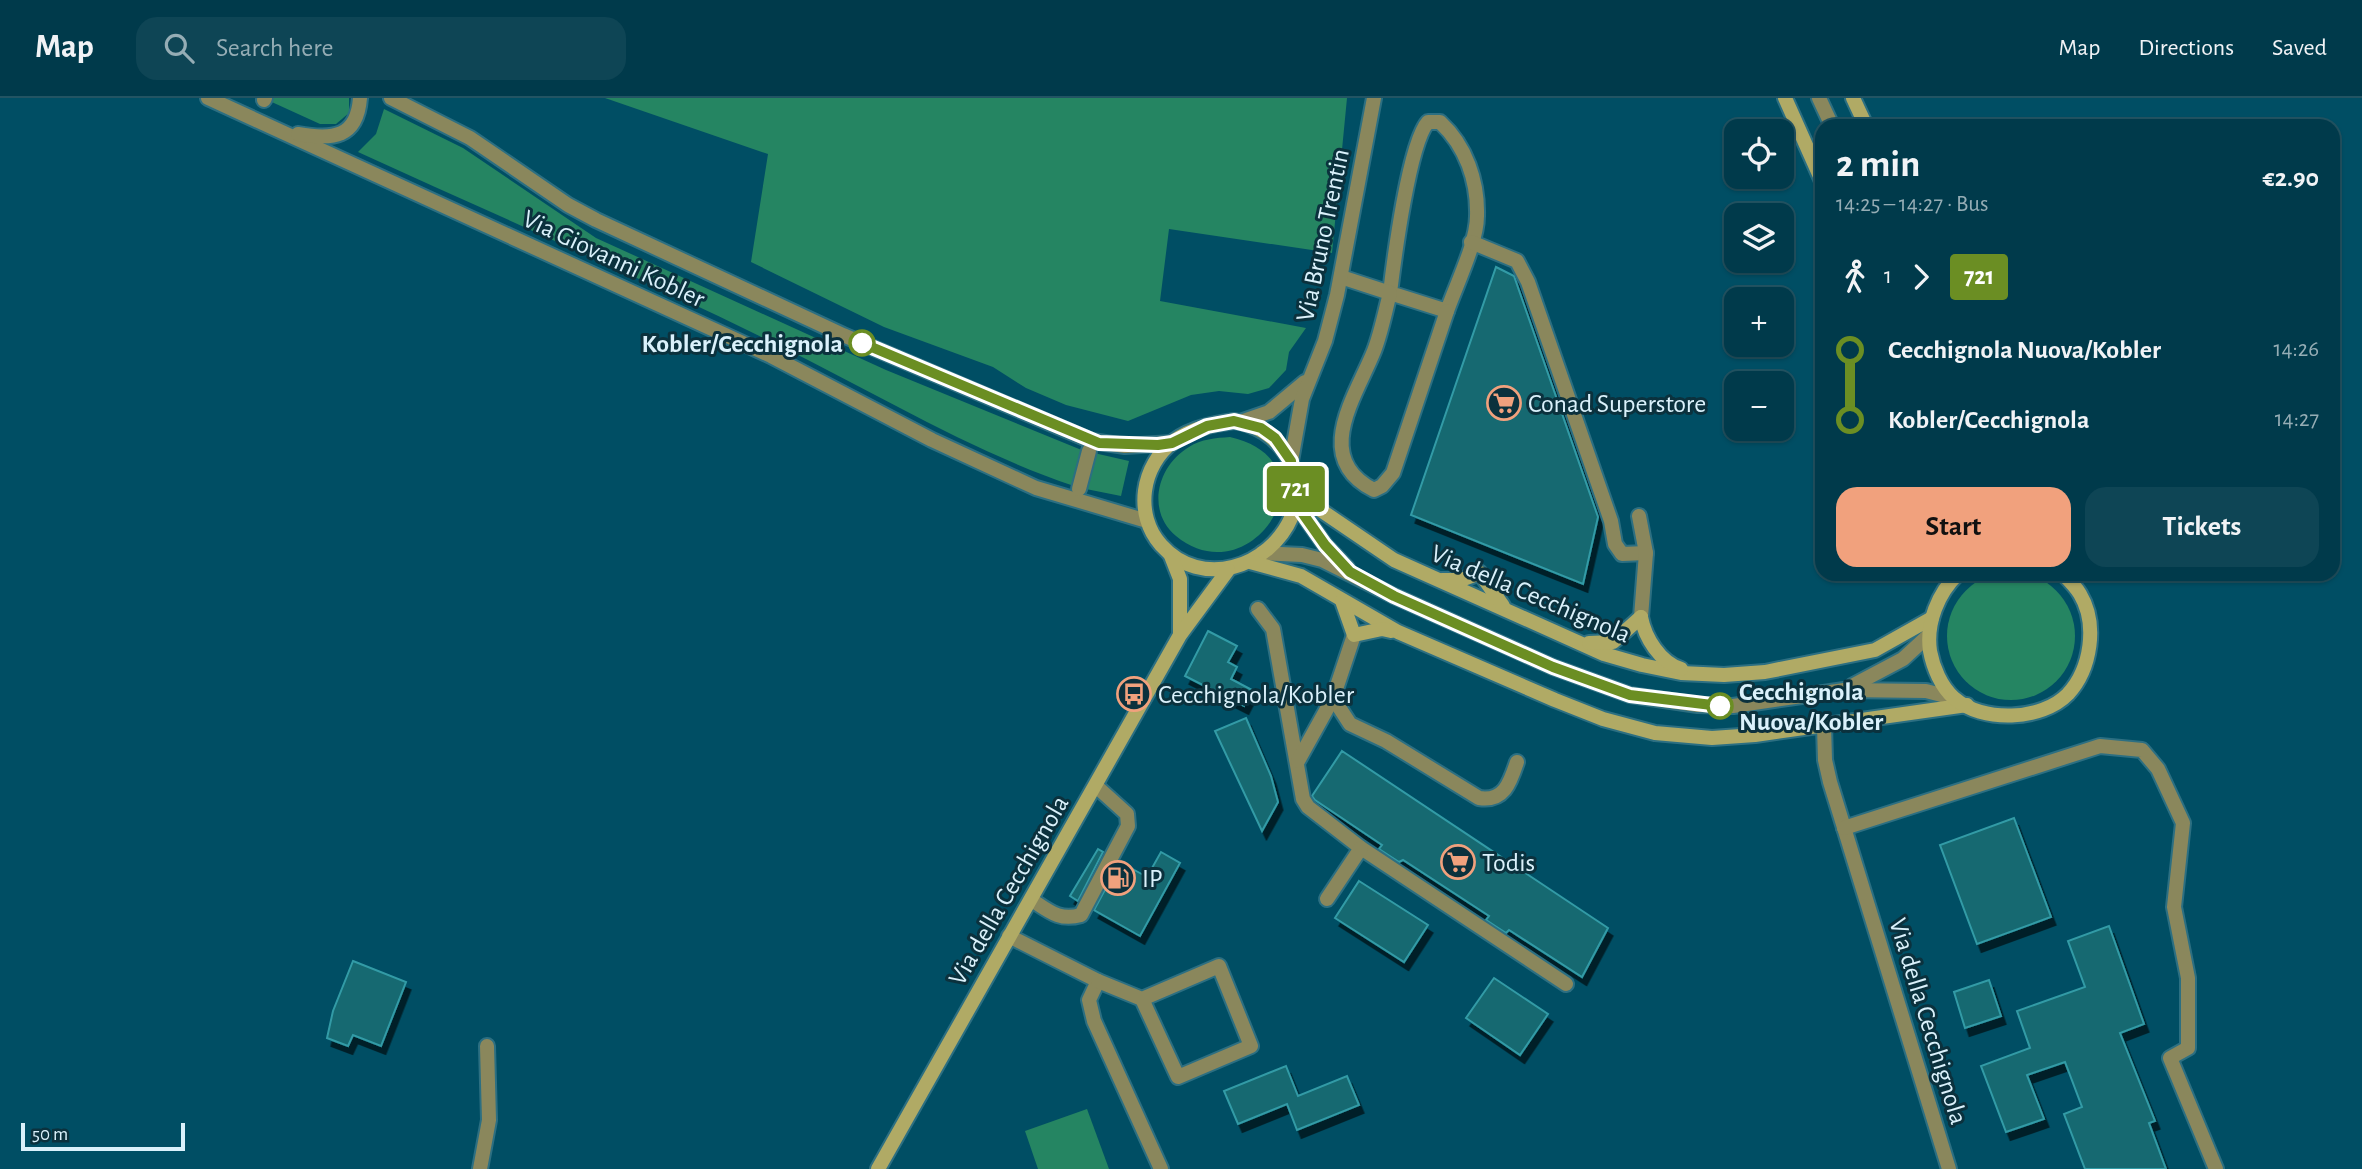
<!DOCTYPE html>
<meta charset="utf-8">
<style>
:root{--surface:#003a4b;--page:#0e4555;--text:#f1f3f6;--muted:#95adb5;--line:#225463;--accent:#f1a17d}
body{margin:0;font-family:"Alegreya Sans",sans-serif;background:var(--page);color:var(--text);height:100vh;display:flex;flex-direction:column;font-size:26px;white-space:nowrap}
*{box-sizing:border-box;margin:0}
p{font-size:23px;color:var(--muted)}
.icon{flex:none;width:38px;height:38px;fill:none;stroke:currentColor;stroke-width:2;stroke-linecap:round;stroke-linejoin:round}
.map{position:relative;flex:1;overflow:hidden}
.panel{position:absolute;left:1815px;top:21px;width:525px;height:462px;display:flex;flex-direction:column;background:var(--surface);border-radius:21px;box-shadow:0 2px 5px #0004,0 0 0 2px var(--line)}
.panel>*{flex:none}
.badge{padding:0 14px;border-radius:5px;font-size:24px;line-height:46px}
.tools{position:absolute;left:1724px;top:21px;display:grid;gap:14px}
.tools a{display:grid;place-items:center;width:70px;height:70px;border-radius:14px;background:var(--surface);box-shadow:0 2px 5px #0004,0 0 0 2px var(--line);font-size:35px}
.scale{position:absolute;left:21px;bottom:18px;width:164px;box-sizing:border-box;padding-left:7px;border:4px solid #daf1fb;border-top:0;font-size:19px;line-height:24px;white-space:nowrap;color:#daf1fb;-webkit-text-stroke:5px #0b313d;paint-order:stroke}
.map>.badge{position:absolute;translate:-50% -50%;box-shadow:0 0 0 4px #fff}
.legs{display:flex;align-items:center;gap:10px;height:77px;padding:0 21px;font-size:23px}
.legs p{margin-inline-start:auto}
.overview{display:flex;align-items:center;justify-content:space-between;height:119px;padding:0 21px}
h1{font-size:38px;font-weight:600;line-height:52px}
.button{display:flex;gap:14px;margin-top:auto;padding:14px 21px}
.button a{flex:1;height:80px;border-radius:21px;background:var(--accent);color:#111;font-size:28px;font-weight:600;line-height:80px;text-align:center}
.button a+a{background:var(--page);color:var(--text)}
ul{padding:0 21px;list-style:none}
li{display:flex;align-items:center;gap:24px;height:70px;font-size:26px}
li i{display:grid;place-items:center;width:10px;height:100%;margin:0 9px;background:currentColor}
li i::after{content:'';width:18px;height:18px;margin:-9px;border:5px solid;border-radius:50%;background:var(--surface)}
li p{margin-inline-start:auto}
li:first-child i{background:linear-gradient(#0000 50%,currentColor 0)}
li:last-child i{background:linear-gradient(currentColor 50%,#0000 0)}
header{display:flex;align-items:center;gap:42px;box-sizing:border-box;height:98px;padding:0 35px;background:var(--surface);border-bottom:2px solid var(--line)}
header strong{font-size:33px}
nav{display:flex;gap:38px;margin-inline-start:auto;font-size:24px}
.search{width:490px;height:63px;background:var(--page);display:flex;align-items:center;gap:18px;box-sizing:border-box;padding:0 24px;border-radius:21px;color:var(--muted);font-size:26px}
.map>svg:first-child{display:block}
.green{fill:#258562}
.building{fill:#176971;stroke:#339ba6;stroke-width:2;filter:url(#shadow)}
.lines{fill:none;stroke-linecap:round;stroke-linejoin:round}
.lane-casing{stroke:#2c6f82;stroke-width:18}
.street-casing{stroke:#2c6f82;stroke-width:18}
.secondary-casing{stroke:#2c6f82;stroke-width:18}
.lane{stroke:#8a875c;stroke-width:14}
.street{stroke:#8a875c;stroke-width:14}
.secondary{stroke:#b0aa65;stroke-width:14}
.line-1-casing{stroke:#fff;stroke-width:16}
.line-1{stroke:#6b8e23;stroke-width:10}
.stop-1-dot{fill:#fff;stroke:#6b8e23;stroke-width:3.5}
.labels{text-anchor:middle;stroke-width:6;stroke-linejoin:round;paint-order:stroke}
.street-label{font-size:26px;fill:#daf1fb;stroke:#0b313d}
.stop-label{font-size:26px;font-weight:bold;fill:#daf1fb;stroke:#0b313d;text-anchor:end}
.poi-label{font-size:26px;fill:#daf1fb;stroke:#0b313d;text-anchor:start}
</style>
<header>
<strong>Map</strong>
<div class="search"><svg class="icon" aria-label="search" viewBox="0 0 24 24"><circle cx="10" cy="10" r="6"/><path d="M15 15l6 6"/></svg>Search here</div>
<nav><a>Map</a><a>Directions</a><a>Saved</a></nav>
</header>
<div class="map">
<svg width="2362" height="1071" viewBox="0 0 2362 1071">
<defs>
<filter id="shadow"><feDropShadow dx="4.5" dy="8" stdDeviation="0" flood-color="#0009"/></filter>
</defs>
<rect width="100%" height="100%" fill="#004e64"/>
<!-- green -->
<g class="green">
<polygon points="263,0 349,0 349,15 336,26 320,26"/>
<polygon points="605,0 1347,0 1332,155 1169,131 1160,203 1306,230 1289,254 1286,272 1269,290 1248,296 1219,293 1191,297 1128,323 1066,307 1026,290 993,269 884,229 751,164 768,56"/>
<path d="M 384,11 L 463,50 L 596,140 L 886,272 L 1084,353 L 1074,388 C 970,353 876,295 778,247 C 640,179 498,118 358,54 L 376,36 Z"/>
<path d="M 1230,339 C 1339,364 1251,500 1176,438 C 1146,413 1157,368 1189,349 C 1201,341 1216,340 1230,339 Z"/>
<polygon points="1094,355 1129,363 1121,398 1086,391"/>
<circle cx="2011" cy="538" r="64"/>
<polygon points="1087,1011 1109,1071 1038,1071 1025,1033"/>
</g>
<!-- building -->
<g class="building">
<polygon points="1496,169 1514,178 1598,419 1583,486 1411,417"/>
<polygon points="1208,533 1237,548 1228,564 1237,569 1231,581 1252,592 1244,608 1185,578"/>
<polygon points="1246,620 1271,678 1278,704 1262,733 1215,633"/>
<polygon points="1342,653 1608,830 1582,879 1509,832 1506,835 1486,822 1489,818 1403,762 1399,764 1379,751 1382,747 1315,702 1312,698"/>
<polygon points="2014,720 2051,819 1977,846 1940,747"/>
<polygon points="1098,751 1103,754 1078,803 1070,798"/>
<polygon points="1161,754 1180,765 1140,838 1094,812 1120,764 1147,779"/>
<polygon points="1359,783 1428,827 1404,864 1335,820"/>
<polygon points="2109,828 2144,926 2120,935 2155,1023 2149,1025 2166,1071 2085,1071 2064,1016 2082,1009 2065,964 2027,977 2044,1021 2006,1034 1981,968 2030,950 2017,913 2085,889 2068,843"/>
<polygon points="353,863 406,884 381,948 353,937 348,948 327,940 333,913"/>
<polygon points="1494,880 1548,916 1520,957 1466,920"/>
<polygon points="1989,882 2001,918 1965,930 1954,894"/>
<polygon points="1286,968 1298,998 1347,978 1359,1007 1297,1032 1287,1006 1238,1026 1224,993"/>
</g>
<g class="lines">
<!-- lane casing -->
<g class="lane-casing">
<g id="lane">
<polyline points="1819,0 1832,28"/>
<path d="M 1428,24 L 1440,24 C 1466,48 1478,83 1477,118 C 1477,145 1456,187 1447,213 L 1390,195 C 1394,162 1409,45 1428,24 Z"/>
<polyline points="1471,144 1517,163 1528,184 1611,423 1615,446 1622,456 1646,455"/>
<path d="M 1341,179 L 1390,195 C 1385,214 1381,235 1374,253 C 1356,298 1311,360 1374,392 L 1382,388 L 1393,375 L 1447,213"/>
<polyline points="1296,406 1325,447 1347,470"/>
<polyline points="1639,418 1646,455 1641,519"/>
<polyline points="1262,455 1302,457 1322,462 1394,498 1553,569 1630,597 1698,607 1733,608 1844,592 1926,593 1953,600"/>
<polyline points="1258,511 1273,531 1303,701 1308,709 1361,750 1566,886"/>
<path d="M 1354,537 L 1333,600 L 1350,626 L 1386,643 L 1479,700 C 1504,704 1510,685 1517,664"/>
<polyline points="1852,588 1903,561 1929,537"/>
<polyline points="1824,627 1825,662 1830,684 1949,1071"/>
<polyline points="1298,663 1333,600"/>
<polyline points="1844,730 2100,648 2142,652 2158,671 2183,725 2174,809 2188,880 2188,950 2170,960 2216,1071"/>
<polyline points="1327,801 1361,750"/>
<path d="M 1032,802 C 1050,814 1060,823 1081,817 L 1128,728 L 1127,716 L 1096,688"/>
<polyline points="1009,838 1098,883 1089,902 1094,923 1161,1071"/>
<polyline points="1098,883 1142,901 1219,868 1251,948 1178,979 1142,901"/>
<polyline points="480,1071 489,1022 487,948"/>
</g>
</g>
<!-- street casing -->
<g class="street-casing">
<g id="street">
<polyline points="208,0 771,258 932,342 1036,390 1147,423"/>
<polyline points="391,0 470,40 568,107 596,122 843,237 1092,343 1125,348 1172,345"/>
<polyline points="264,2 265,0"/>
<path d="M 298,36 C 333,42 357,40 360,0"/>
<polyline points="1240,324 1269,314 1305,284"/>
<polyline points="1291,363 1302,301 1325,243 1337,197 1374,0"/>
<polyline points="1079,391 1089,353"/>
</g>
</g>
<!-- secondary casing -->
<g class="secondary-casing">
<g id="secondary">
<polyline points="1785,0 1822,83"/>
<polyline points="1853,0 1866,28"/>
<path d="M 1234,323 C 1278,329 1310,374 1292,418 C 1270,470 1201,492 1161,447 C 1134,417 1141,367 1174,343 C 1192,330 1213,326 1234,323 Z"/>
<polyline points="1295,386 1316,409 1394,462 1604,556 1642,567 1681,575 1724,577 1765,574 1875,552 1932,520"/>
<polyline points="1171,458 1180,481 1180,535"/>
<polyline points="1250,464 1301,478 1398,534 1555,602 1603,621 1655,635 1712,640 1755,637 1967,607"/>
<path d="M 1958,476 C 1938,495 1926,525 1930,553 C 1933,569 1941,589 1954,600 C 1982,625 2042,623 2068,596 C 2091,571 2098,526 2080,496 C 2076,489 2069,482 2063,476"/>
<polyline points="1442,482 1461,482 1480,475 1503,508"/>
<polyline points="1342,503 1354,537 1382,531 1391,533"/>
<path d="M 1641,519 C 1645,540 1660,564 1681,571"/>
<polyline points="1589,545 1613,544 1641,519"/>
<polyline points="878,1071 1180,537 1228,472"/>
</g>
</g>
<!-- lane -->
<use href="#lane" class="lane"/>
<!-- street -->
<use href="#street" class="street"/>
<!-- secondary -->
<use href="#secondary" class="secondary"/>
</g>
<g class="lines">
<!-- line-1 casing -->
<g class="line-1-casing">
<polyline id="line-1" points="862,245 1099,345 1158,347 1172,345 1207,328 1234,323 1261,330 1275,340 1291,363 1296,406 1325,447 1350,474 1394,498 1553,569 1630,597 1720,608"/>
</g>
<!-- line-1 -->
<use href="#line-1" class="line-1"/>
</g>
<!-- icons -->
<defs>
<g id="supermarket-ring" transform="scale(1.75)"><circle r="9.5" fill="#0b313d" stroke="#f1a17d" stroke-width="1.5"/><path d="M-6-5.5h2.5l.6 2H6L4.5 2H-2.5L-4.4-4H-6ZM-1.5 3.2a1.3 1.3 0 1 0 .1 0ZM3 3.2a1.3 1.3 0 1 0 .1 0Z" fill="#f1a17d"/></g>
<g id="bus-ring" transform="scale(1.75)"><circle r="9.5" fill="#0b313d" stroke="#f1a17d" stroke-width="1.5"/><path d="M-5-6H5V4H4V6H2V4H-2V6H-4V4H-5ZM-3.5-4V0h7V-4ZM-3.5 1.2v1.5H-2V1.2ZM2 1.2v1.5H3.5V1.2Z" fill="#f1a17d"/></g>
<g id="fuel-ring" transform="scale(1.75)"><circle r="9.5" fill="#0b313d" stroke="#f1a17d" stroke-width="1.5"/><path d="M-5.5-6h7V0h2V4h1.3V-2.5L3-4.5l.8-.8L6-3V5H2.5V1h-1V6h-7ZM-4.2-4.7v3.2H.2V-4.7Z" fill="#f1a17d"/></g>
</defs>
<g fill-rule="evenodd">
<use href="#supermarket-ring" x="1504" y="305"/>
<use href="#bus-ring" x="1134" y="596"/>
<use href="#supermarket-ring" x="1458" y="764"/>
<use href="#fuel-ring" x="1118" y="780"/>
</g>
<!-- markers -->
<g class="stop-1-dot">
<circle cx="862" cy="245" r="12"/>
<circle cx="1720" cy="608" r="12"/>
</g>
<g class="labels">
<!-- street labels -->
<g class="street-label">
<text transform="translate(1322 137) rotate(-78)" y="9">Via Bruno Trentin</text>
<text transform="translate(614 160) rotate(25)" y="9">Via Giovanni Kobler</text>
<text transform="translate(1531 495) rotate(23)" y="9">Via della Cecchignola</text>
<text transform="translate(1008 792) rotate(-60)" y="9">Via della Cecchignola</text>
<text transform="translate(1929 923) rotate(73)" y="9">Via della Cecchignola</text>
</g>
<!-- stop labels -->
<g class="stop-label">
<text x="843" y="254">Kobler/Cecchignola</text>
<text x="1739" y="602" text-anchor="start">Cecchignola<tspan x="1739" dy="30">Nuova/Kobler</tspan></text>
</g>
<!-- poi labels -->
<g class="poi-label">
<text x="1528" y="314">Conad Superstore</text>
<text x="1158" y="605">Cecchignola/Kobler</text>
<text x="1482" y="773">Todis</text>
<text x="1142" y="789">IP</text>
</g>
</g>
</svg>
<div class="tools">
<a><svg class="icon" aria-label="locate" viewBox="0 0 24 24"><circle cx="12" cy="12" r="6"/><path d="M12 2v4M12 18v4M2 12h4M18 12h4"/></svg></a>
<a><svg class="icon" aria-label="layers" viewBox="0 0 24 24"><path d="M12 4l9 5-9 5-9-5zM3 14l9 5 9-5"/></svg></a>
<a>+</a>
<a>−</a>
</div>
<div class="scale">50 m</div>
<b class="badge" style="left:1296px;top:391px;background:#6b8e23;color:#fff">721</b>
<section class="panel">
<div class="overview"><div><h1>2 min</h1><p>14:25 – 14:27 · Bus</p></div><b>€2.90</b></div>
<div class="legs"><svg class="icon" aria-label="walk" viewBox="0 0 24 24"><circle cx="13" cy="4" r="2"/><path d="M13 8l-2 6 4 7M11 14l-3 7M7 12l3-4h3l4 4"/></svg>1<svg class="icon" aria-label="forward" viewBox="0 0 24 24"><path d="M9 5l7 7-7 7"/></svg><b class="badge" style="background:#6b8e23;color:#fff">721</b></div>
<ul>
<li><i style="color:#6b8e23"></i><b>Cecchignola Nuova/Kobler</b><p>14:26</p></li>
<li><i style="color:#6b8e23"></i><b>Kobler/Cecchignola</b><p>14:27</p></li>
</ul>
<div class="button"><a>Start</a><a>Tickets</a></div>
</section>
</div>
